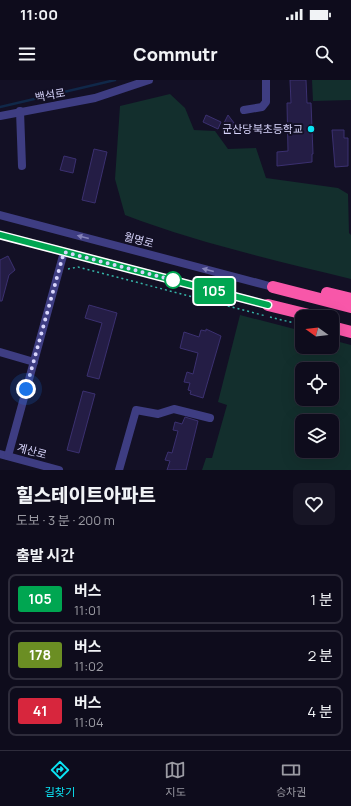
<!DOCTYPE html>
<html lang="ko">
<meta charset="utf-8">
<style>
:root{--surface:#0e0c1c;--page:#171525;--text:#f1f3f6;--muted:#9b9ba3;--line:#2e2c3b;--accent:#0be4f4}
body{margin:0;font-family:Manrope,"Noto Sans KR",sans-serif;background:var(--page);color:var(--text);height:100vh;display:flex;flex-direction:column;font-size:15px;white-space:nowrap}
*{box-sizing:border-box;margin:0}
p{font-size:13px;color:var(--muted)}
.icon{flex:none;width:22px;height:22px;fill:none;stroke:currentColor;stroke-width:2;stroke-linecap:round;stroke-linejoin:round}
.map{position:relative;height:390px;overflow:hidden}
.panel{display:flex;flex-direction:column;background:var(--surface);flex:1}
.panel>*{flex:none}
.badge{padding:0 8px;border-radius:3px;font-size:14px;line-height:26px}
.needle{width:26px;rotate:285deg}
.tools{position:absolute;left:295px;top:230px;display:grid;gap:8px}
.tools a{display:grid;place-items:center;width:44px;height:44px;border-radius:8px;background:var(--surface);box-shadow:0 4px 16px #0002,0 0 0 1px var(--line);font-size:20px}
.you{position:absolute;width:20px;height:20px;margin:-10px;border:3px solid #fff;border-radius:50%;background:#1a73e8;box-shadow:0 0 0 6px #1a73e833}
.map>.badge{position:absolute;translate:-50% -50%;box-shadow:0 0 0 2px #fff}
h2{padding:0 16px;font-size:15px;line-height:36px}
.round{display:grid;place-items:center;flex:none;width:42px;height:42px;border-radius:8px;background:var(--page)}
.summary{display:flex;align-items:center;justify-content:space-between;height:68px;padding:0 16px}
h1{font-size:19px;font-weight:800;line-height:30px}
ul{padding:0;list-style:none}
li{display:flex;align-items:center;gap:12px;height:50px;margin:0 8px 6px;padding:0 8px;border:2px solid var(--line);border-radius:8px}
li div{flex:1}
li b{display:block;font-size:15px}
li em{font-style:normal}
li .badge{min-width:44px;font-weight:700;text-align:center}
.status{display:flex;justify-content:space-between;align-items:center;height:28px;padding:0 20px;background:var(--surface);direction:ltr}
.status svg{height:11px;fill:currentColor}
header{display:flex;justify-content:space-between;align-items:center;height:52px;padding:0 16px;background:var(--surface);font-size:18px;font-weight:800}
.dock{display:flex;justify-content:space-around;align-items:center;height:56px;border-top:1px solid var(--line);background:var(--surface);font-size:11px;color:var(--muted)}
.dock a{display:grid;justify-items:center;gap:2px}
.dock .on{color:var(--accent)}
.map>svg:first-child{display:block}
.green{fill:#132f2d;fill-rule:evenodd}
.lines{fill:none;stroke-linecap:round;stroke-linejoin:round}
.stream{stroke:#102849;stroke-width:2.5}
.building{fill:#241d45;stroke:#3b3070}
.path{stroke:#35b3a7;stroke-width:1.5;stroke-dasharray:2 3;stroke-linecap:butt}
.minor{stroke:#3e3d82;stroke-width:8}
.highway{stroke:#f857a9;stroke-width:12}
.oneway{fill:#8482b9}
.line-casing{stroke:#fff;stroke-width:9}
.line{stroke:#00a651;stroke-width:6}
.walk{stroke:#d9d6fd;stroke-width:4;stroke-dasharray:0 7.2}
.poi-dot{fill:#0be4f4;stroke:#131025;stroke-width:1.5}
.stop-dot{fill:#fff;stroke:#00a651;stroke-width:2}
.labels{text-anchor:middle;stroke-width:4;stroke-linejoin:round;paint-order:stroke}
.street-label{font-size:11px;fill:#d9d6fd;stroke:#131025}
.poi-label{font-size:11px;fill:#d9d6fd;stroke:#131025;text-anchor:end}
</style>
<div class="status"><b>11:00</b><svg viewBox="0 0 49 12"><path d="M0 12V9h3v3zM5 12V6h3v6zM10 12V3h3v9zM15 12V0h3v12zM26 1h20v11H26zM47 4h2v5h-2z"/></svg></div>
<header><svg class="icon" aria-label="menu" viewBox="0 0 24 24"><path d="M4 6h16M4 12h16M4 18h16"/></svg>Commutr<svg class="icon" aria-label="search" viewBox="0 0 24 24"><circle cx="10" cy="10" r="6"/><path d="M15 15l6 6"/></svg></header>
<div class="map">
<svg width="351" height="390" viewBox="0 0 351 390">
<rect width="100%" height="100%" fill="#131025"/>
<!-- green -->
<g class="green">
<polygon points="312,0 351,0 351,20 313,21"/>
<path d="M 170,14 L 185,28 L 194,50 L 215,51 L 228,69 L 256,68 L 266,98 L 338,108 L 348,114 L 349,153 L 351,155 L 351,199 C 275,180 198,163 125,135 L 115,99 L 120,26 Z"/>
<path d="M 240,235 L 302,251 L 302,267 L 332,267 L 332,260 L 351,265 L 351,390 L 202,390 L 206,378 L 212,378 L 227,325 L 218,322 ZM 302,289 L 332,289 L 332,319 L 302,319 ZM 302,341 L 332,341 L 332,371 L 302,371 Z"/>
</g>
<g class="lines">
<!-- stream -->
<polyline class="stream" points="0,27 115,0"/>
</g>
<!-- building -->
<g class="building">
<polygon points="290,0 306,0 307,23 311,23 313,74 312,74 312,82 277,86 277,72 288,71 287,23 291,23"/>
<polygon points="206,35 221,42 218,49 203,42"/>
<polygon points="228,35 237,47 229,54 223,45"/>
<polygon points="332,50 344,50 344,58 348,58 348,86 335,87"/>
<polygon points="94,69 107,72 95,123 82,120"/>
<polygon points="64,76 76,79 73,93 60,90"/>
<polygon points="8,176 15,190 9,195 2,221 0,221 0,180"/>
<polygon points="89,225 117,233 99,299 87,296 102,243 85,238"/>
<polygon points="206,249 221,256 203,318 190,314 191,311 188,310 190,303 184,302 187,292 193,294 198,273 180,268 184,252 199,257 201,250 206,251"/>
<polygon points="83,311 95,314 79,373 67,370"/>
<polygon points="185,337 198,341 186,390 167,390 170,381 165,380 168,372 172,373 178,351 173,350 175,342 182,344"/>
</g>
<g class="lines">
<!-- path -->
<g class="path">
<polyline points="68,189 78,187 266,236"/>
<polyline points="270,237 302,245"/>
</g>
<!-- minor -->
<g class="minor">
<polyline points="244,30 262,27 266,22 266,0"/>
<polyline points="20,31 22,86"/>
<polyline points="0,36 95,18 149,0"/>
<polyline points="0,135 273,207"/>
<polyline points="0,155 268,225"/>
<polyline points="0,272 34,282"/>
<polyline points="0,374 59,390"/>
<polyline points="8,376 64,172"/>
<polyline points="119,390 136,330 158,334 174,329 210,338"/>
</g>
<!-- highway -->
<g class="highway">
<polyline points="273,207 351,227"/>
<polyline points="327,213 351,219"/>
<polyline points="268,225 317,237"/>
<polyline points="332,247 351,252"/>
</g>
</g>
<!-- one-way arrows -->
<defs><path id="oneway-solid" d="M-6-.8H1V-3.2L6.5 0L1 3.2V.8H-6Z"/></defs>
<g class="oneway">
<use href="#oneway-solid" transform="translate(83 157) rotate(-165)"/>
<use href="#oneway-solid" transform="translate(208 190) rotate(-165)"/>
</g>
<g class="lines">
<!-- line casing -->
<g class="line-casing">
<polyline id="line" points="0,155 268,225"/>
</g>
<!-- line -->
<use href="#line" class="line"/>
<!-- walk -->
<polyline class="walk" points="26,309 64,172 173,200"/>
</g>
<!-- markers -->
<circle class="poi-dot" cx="311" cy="49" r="4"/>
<circle class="stop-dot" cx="173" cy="200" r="8"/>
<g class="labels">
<!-- street labels -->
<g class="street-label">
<text transform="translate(50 15) rotate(-10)" y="4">백석로</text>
<text transform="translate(139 160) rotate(15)" y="4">월명로</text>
<text transform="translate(32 371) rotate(15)" y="4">계산로</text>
</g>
<!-- poi labels -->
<g class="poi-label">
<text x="303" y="53">군산당북초등학교</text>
</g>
</g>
</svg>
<div class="tools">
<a><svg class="needle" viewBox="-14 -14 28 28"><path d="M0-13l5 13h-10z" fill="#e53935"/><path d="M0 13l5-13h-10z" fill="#9b9ba3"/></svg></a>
<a><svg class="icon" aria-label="locate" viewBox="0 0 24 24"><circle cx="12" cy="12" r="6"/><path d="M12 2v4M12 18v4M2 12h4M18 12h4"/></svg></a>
<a><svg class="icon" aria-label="layers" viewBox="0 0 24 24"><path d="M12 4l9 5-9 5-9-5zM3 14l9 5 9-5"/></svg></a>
</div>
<div class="you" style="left:26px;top:309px"></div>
<b class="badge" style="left:214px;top:211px;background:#00a651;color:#fff">105</b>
</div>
<section class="panel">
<div class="summary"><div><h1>힐스테이트아파트</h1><p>도보 · 3 분 · 200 m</p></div><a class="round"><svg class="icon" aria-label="heart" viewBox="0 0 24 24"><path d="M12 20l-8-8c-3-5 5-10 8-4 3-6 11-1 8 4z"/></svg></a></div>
<h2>출발 시간</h2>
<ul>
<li><span class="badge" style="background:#00a651;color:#fff">105</span><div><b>버스</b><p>11:01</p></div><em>1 분</em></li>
<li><span class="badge" style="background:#6b8e23;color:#fff">178</span><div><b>버스</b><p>11:02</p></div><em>2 분</em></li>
<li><span class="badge" style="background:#d7263d;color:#fff">41</span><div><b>버스</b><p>11:04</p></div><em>4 분</em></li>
</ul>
</section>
<nav class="dock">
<a class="on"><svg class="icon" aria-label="directions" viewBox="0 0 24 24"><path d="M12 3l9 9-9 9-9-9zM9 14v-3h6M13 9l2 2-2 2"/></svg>길찾기</a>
<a><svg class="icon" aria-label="map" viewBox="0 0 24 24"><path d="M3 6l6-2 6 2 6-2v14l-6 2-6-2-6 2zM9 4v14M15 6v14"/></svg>지도</a>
<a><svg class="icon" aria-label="tickets" viewBox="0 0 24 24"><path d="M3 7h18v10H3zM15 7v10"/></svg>승차권</a>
</nav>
